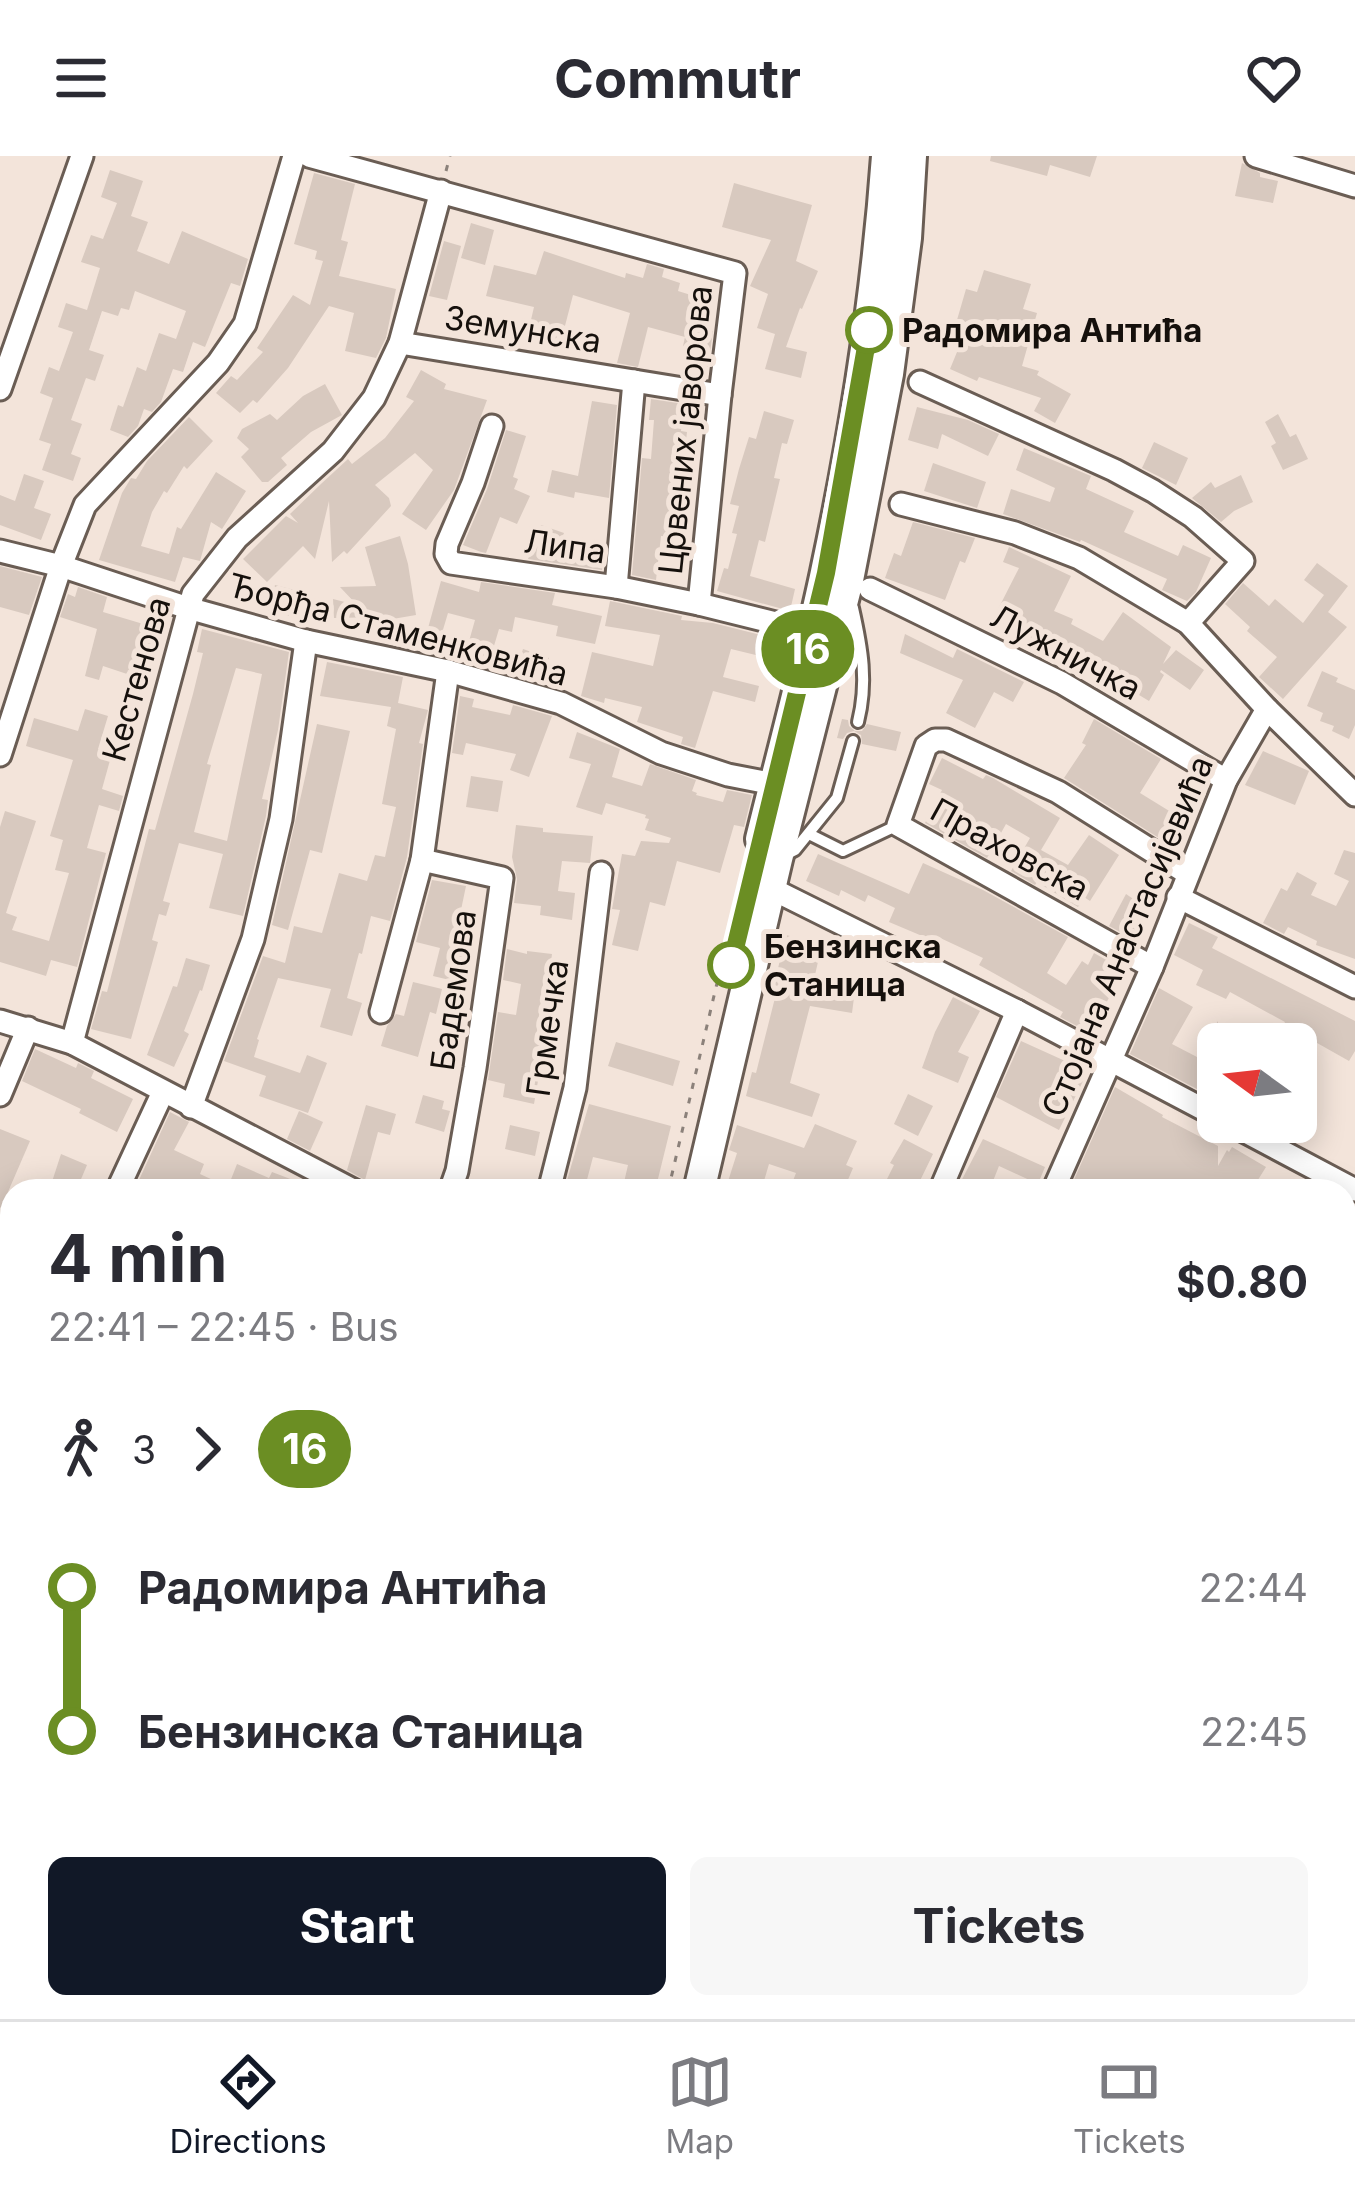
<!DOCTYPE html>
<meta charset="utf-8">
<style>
:root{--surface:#fff;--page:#f7f7f7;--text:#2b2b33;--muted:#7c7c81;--line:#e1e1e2;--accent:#111827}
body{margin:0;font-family:Inter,sans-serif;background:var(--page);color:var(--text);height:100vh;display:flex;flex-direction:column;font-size:45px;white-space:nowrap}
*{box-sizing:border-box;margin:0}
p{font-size:39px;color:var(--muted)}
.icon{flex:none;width:66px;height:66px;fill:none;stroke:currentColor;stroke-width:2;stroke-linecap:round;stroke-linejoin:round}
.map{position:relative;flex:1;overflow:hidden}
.details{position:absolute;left:0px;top:1023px;width:1356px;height:840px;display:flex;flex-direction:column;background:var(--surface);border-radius:36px 36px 0 0;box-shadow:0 6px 30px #0003}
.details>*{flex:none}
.badge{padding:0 24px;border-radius:39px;font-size:42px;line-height:78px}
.needle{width:78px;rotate:285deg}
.buttons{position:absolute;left:1197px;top:867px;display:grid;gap:24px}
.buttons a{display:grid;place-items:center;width:120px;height:120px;border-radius:18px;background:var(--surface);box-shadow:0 6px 30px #0003;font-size:60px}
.map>.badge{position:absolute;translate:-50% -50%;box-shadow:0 0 0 6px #fff}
.legs{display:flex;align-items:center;gap:18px;height:132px;padding:0 48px;font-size:39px}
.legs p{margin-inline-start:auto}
.head{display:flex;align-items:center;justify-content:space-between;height:204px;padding:0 48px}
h1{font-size:66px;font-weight:700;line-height:90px}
.primary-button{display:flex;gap:24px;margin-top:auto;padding:24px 48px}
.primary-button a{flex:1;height:138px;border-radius:18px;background:var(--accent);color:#fff;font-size:48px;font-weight:700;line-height:138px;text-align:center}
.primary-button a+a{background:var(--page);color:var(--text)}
ul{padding:0 48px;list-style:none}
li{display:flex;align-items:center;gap:42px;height:144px;font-size:45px}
li i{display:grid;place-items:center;width:18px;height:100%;margin:0 15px;background:currentColor}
li i::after{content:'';width:30px;height:30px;margin:-15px;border:9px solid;border-radius:50%;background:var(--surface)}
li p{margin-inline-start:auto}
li:first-child i{background:linear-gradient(#0000 50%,currentColor 0)}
li:last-child i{background:linear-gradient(currentColor 50%,#0000 0)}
header{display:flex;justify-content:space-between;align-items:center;height:156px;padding:0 48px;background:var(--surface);font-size:54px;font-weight:700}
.menu{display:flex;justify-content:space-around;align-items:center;height:168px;border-top:3px solid var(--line);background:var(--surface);font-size:33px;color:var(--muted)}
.menu a{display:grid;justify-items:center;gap:6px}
.menu .active{color:var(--accent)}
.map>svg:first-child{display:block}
.building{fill:#d8c9bf;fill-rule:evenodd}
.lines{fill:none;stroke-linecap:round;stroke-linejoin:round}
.service-casing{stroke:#6a5d54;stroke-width:16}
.minor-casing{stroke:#6a5d54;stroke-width:27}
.secondary-casing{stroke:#6a5d54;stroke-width:36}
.path{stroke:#8b817a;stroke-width:3;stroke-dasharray:6 9;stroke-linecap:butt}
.service{stroke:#fff;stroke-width:10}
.minor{stroke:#fff;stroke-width:21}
.secondary{stroke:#fff;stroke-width:30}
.line-1-casing{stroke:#fff;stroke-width:27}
.line-1{stroke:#6b8e23;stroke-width:18}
.stop-1-dot{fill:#fff;stroke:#6b8e23;stroke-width:6}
.labels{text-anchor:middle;stroke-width:10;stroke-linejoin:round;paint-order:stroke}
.street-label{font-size:33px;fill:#15100c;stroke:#f3e4da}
.stop-label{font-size:33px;font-weight:bold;fill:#15100c;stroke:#f3e4da;text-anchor:start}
</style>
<header><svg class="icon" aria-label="menu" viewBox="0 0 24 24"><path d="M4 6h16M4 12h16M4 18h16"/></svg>Commutr<svg class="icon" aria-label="heart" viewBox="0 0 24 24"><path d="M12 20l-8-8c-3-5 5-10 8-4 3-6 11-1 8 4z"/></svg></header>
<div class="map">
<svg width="1355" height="1863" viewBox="0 0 1355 1863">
<rect width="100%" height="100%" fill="#f3e4da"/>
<!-- building -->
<g class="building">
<polygon points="991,0 1097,0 1090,21 1050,9 1047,20 990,5"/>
<polygon points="1242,7 1260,17 1260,21 1278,25 1273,47 1235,40"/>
<polygon points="110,14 143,25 131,60 148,66 137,95 169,108 182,75 248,103 240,130 231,127 205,191 193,186 183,216 173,213 161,246 152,256 144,253 138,270 128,281 110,274 118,249 123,251 137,211 146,215 159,177 176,183 186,155 135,135 129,154 121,152 118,160 102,155 89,194 104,199 95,225 86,222 71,264 82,268 71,298 81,302 73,325 42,314 51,288 39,284 53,242 40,237 49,211 59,215 73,176 58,171 66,147 87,154 100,112 81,106 91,79 103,83 117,47 101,41"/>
<polygon points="314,17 355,28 341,84 348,86 339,120 396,133 386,182 376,202 345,195 354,157 329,150 288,212 257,247 253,244 240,257 216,237 231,220 237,224 263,196 257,192 293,139 310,149 323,105 315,103 317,95 294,88"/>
<polygon points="734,27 812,49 796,105 818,115 802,153 800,152 786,191 807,196 801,222 765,213 775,178 757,172 768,138 750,130 771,84 722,71"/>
<polygon points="471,67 494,74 485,109 461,102"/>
<polygon points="444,85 461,90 447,144 429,140"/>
<polygon points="544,95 625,122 626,117 643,122 647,108 664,113 662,121 680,127 678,135 694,140 691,149 709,154 704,172 713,175 708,211 697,208 701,195 683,190 685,181 648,171 638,211 617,207 630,157 573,139 560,189 527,181 534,151 486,140 494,109 536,119"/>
<polygon points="984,114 1031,128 1023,153 1037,157 1022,210 1039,215 1037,219 1071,238 1055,267 1034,255 1041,242 979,221 977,225 950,213 969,167 957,164 966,133 977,136"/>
<polygon points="421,214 446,228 444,233 487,244 454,334 426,374 402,358 433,314 415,297 375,329 389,342 391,350 347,398 344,395 332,406 329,345 315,403 303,390 267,426 243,403 286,360 298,367 290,358 322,327 348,303 352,308 385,282 414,245 406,241"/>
<polygon points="325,228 342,259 311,276 281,302 287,309 268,326 262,326 241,301 249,293 237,282 242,273 270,258 277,264 303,240"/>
<polygon points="651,243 684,248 681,275 687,276 684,301 677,301 671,356 675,357 672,381 661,380 656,424 632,419 642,302 651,303 654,264 649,264"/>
<polygon points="592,245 617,249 609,342 575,336 574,342 547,336 552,314 578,320"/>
<polygon points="917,251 968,264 999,278 988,300 942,278 938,293 908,284"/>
<polygon points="764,255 794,264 787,288 782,287 774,322 780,323 765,386 759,384 750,420 795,433 790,455 717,435 724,412 728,413 737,378 732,377 739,350 730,348 739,313 749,281 756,283"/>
<polygon points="1278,258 1290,281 1296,278 1308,303 1283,314 1271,290 1276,287 1265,266"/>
<polygon points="189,261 213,285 187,313 184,310 167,337 164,335 152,356 141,390 169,398 177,371 181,373 216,316 246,335 222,373 211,366 200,405 183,401 175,426 99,404 122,337 131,322 136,323 147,305"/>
<polygon points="506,274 526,280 513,321 518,323 514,333 530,340 517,368 500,361 486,397 481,396 463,389 487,333"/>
<polygon points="1154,286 1188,302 1176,329 1142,312"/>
<polygon points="1024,292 1091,320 1086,333 1134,355 1124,376 1178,400 1183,389 1211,402 1196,436 1187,445 1162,434 1167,423 1081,384 1080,386 1003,358 1011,333 1050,346 1055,332 1016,314"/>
<polygon points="933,307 986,326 977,352 924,335"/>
<polygon points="24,318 44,325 34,352 51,358 41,384 0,369 0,339 15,345"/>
<polygon points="1241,319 1253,346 1234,355 1221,366 1192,342 1211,326 1215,332"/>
<polygon points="913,366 975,382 965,407 960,405 945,444 885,422 894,397 901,400"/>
<polygon points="541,369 564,377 561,385 604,391 602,414 528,403"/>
<polygon points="400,380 408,408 416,459 381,465 380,461 334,462 333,443 357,449 340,431 376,430 365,391"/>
<polygon points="1009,391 1071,420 1054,455 1073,463 1071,468 1103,485 1123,456 1171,491 1163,508 1176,494 1204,514 1190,534 1161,514 1160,516 1164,519 1149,545 1101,516 993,463 1019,412 1003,406"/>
<polygon points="1317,407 1348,430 1328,456 1347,471 1283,543 1259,521 1277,501 1247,475 1250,471 1225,448 1243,427 1269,450 1275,443 1303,467 1324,439 1304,424"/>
<polygon points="0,410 42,421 29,459 0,451"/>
<polygon points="441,425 479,436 481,426 555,437 552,449 602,460 595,488 556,480 558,470 515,461 512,476 499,473 488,510 464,503 475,464 448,457 436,497 422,494"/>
<polygon points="275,429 306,437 300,462 268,455"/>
<polygon points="78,431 107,441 103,456 150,470 146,485 151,487 142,518 128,514 127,518 103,510 99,524 85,520 97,473 60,461 68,438 75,441"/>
<polygon points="610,445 682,460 681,464 713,467 777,483 772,503 731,493 723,521 759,530 755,546 713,535 695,592 681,588 683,581 637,566 642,551 605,542 604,547 581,540 592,496 653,510 660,479 605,470"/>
<path d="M 202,473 L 289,496 L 278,574 L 262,643 L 268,644 L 266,660 L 243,760 L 209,752 L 223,698 L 179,687 L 163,745 L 170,747 L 166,760 L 159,758 L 152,784 L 158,786 L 131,883 L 91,873 L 102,835 L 107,836 L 149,673 L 155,674 L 193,538 L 203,497 L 197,496 ZM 236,512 L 262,518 L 227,685 L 194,676 L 211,609 L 207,608 Z"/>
<polygon points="905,478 953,502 957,493 1024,526 1013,546 994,536 975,572 946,557 963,524 900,497"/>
<polygon points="523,493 549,502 542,526 515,518"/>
<polygon points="327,506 403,521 398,547 428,554 419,587 423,588 407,701 390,765 371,760 362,798 359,797 347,842 362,847 352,880 320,871 331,833 278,822 257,883 259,884 254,901 300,917 307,899 327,907 308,957 259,940 266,920 224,905 263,800 285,807 294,770 322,777 339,717 367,725 375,699 385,701 396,651 382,648 396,573 387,570 391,551 320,540"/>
<polygon points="1322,515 1338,522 1336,526 1355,534 1355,569 1349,583 1332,575 1334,570 1320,565 1323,557 1307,550"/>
<polygon points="460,540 474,543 472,551 510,559 513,549 552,560 529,621 510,614 516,598 466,587 463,599 452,597"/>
<polygon points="85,553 108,560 98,593 112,597 102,633 123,640 119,655 99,649 87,692 106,697 77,811 51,804 46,820 0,806 0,671 5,655 36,665 6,757 17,761 12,774 49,785 69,717 55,714 63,684 50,680 73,604 26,590 34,562 78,575"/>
<polygon points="842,563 848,564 849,570 855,575 862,575 867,568 901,576 896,595 862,588 861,579 854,575 847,577 843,583 837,582"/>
<polygon points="1094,563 1161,603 1140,637 1192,669 1178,694 1064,622 1086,589 1082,587"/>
<polygon points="317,568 350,575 322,697 310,694 288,774 272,769"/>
<polygon points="577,576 620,593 612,621 642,630 650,608 696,624 692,635 697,637 696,639 723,646 727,634 752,639 744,671 734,669 720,717 677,705 665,750 650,746 638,795 612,789 620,754 612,753 622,698 635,700 641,685 669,687 671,682 645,674 649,663 645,662 646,659 606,647 602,659 576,651 591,608 569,602"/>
<polygon points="1263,595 1309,615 1295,649 1245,629"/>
<polygon points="942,602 983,623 986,619 993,622 1060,662 1041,694 1068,709 1089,679 1119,699 1090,745 1084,741 1078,751 1037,726 1035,729 1011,715 1030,682 1006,668 987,702 925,667 942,634 929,628"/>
<polygon points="471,620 503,625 498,656 466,651"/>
<polygon points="516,669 543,672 543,676 593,680 590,707 562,705 558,735 575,737 572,764 540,759 541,750 514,747 517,723 512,701"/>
<polygon points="1344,694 1355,697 1355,803 1316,789 1317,785 1288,771 1284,778 1263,767 1281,732 1287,735 1297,716 1317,727 1311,739 1336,750 1349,725 1334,718"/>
<polygon points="818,698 909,738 923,707 983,734 1068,781 1047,817 1066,829 1082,805 1088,809 1094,797 1124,814 1090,877 1060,861 1063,856 979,809 983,802 936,780 934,785 889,766 895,752 868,739 865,746 841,734 839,740 806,725"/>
<polygon points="432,724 466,730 457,773 472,777 458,826 433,820 440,792 416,786"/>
<polygon points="1126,738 1151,755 1133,783 1109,770"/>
<polygon points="1189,767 1218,781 1212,792 1355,865 1355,895 1349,905 1310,883 1309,886 1282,872 1285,866 1230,836 1226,843 1196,829 1203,814 1174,799"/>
<polygon points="786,779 822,788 815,819 856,826 852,857 810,850 790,927 820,938 812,961 746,940 752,916 756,917 778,830 774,829"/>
<polygon points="507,793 527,798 527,795 552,798 549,821 544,821 536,883 545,884 534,948 503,941 505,928 488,924 498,856 516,859 521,828 503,824"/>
<polygon points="186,802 210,809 202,835 200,834 184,875 189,878 174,911 147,899 173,830 177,831"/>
<polygon points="413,826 442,833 436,858 430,856 418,901 381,890 387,870 396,858 404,860"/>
<polygon points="1159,832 1193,851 1172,888 1197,901 1218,865 1218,873 1233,888 1218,888 1218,944 1130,898"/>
<polygon points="953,841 980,855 958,896 969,901 958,927 922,912 935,876"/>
<polygon points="1021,885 1074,909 1069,918 1083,925 1059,974 996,941"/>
<polygon points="616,886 680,905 673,930 608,910"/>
<polygon points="35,893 76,912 78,907 94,915 91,922 133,943 117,976 79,957 81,953 22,925"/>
<polygon points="1115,931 1163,959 1162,961 1218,990 1218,1010 1227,994 1229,996 1232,991 1266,1011 1251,1035 1131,1035 1104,1023 1098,1035 1069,1035"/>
<polygon points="908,938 933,950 918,980 894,968"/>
<polygon points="423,939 444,945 442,953 450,955 444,976 415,967"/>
<polygon points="589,948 671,970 655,1035 622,1035 628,1009 593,1001 584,1035 564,1035"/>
<polygon points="366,949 396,958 390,979 378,976 365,1024 347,1014"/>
<polygon points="299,955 323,966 310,995 287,983"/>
<polygon points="170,956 189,966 174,994 204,1008 200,1018 228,1031 237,1008 269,1022 272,1016 293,1024 291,1031 300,1035 134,1035"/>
<polygon points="815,968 857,985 846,1009 853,1012 844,1033 826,1025 823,1035 789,1035 796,1017 769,1008 761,1035 725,1035 737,997 729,994 737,969 804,992"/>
<polygon points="510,969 540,976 535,1000 505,993"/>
<polygon points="0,973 30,985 1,1052 0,1051"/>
<polygon points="904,983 933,998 915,1035 881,1035 894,1009 890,1007"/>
<polygon points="983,983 1045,1011 1038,1028 999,1010 989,1035 956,1035"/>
<polygon points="61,998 87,1009 76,1035 49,1035"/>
</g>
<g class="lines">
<!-- service casing -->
<g class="service-casing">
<g id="service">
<path d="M 850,446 L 853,452 C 862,492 868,526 858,566"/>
<polyline points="809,678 843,695 898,669"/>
<polyline points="785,699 795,694 837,642 853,585"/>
<polyline points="0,1459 12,1469"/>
<polyline points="698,1863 701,1851"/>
</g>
</g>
<!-- minor casing -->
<g class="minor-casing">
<g id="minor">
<polyline points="309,0 735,117 720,239 699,448"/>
<polyline points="1256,0 1355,30"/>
<polyline points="400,187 720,239"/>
<polyline points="920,226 1114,314 1153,335 1193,361 1243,405 1188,467"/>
<polyline points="0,233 82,0"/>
<polyline points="492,270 473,327 447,388 446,398 451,407 616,431 699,448 812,476"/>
<polyline points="901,348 1015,377 1079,402 1188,467 1267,553 1355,639"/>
<polyline points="0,395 61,410 188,452 306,485 448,515 561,547 661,597 728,619 774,628"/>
<polyline points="616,431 634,225"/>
<polyline points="870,433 1062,527 1226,624"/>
<polyline points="0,599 61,410 85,349 218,207 245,168 294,0"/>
<polyline points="422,704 502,722 475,912 457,1015 450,1035"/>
<polyline points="770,732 1017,855 1218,961"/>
<polyline points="1178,741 1355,831"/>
<polyline points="1152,811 898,669 926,590 935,584 946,584 1058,636 1187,717"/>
<polyline points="381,856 422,704 448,515"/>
<polyline points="0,865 72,887 355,1035"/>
<polyline points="72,887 193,438 237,382 333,295 374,242 400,187 441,35"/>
<polyline points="0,939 28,872"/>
<polyline points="191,951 253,783 281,663 306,485"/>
<polyline points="1227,966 1355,1034"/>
<polyline points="117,1035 163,936"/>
<polyline points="549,1035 575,932 601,717"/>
<polyline points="940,1035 1017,855"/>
<polyline points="1053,1035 1152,811 1226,624 1267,553"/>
<polyline points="1344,1202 1355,1208"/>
<polyline points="1344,1381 1355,1361"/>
<polyline points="1344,1474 1355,1480"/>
<polyline points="0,1607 12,1609"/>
<polyline points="1344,1699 1355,1702"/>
<polyline points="0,1752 12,1754"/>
<polyline points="1344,1809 1355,1811"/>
<polyline points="454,1851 488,1859"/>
<polyline points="1118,1851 1170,1863"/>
<polyline points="293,1863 295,1851"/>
<polyline points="1101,1863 1104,1851"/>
</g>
</g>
<!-- secondary casing -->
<g class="secondary-casing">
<g id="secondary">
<path d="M 761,683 C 783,594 807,506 826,416 C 855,279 877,140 887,0"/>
<polyline points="699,1035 777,703 848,424 888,218 906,82 911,0"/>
<polyline points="0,1312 12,1315"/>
<polyline points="0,1343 12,1346"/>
<polyline points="1344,1621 1355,1624"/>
<polyline points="1344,1654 1355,1657"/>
<polyline points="487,1863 490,1851"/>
</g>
</g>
<!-- path -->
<g class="path">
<polyline points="446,15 450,0"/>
<polyline points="668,1035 746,704"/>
<polyline points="1030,1851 1044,1854 1045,1851"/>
<polyline points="1232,1863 1234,1851"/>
</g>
<!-- service -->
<use href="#service" class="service"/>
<!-- minor -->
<use href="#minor" class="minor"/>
<!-- secondary -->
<use href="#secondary" class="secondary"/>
</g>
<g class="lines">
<!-- line-1 casing -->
<g class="line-1-casing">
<polyline id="line-1" points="731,809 826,417 869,174"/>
</g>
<!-- line-1 -->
<use href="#line-1" class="line-1"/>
</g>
<!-- markers -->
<g class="stop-1-dot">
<circle cx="869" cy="174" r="21"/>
<circle cx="731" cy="809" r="21"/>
</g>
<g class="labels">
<!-- street labels -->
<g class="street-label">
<text transform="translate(523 173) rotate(9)" y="12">Земунска</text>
<text transform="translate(685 274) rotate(-84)" y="12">Црвених јаворова</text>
<text transform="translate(565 390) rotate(8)" y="12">Липа</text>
<text transform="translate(398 473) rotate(15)" y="12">Ђорђа Стаменковића</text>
<text transform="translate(1066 496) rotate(28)" y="12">Лужничка</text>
<text transform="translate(136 523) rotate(-74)" y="12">Кестенова</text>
<text transform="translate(1010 693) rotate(29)" y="12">Праховска</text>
<text transform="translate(1127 780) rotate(-67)" y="12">Стојана Анастасијевића</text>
<text transform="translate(453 834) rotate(-82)" y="12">Бадемова</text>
<text transform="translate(547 872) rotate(-82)" y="12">Грмечка</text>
</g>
<!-- stop labels -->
<g class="stop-label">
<text x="902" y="186">Радомира Антића</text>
<text x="764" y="802">Бензинска<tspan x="764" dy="38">Станица</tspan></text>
</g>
</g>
</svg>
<div class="buttons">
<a><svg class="needle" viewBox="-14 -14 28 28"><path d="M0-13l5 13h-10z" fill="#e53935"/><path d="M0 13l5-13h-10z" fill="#7c7c81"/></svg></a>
</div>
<b class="badge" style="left:808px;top:493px;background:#6b8e23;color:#fff">16</b>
<section class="details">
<div class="head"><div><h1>4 min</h1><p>22:41 – 22:45 · Bus</p></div><b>$0.80</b></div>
<div class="legs"><svg class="icon" aria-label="walk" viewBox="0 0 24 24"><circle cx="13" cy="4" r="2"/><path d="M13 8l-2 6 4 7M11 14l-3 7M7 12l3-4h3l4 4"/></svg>3<svg class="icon" aria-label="forward" viewBox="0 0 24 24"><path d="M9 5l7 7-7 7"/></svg><b class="badge" style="background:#6b8e23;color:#fff">16</b></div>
<ul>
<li><i style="color:#6b8e23"></i><b>Радомира Антића</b><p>22:44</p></li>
<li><i style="color:#6b8e23"></i><b>Бензинска Станица</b><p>22:45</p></li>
</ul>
<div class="primary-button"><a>Start</a><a>Tickets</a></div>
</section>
</div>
<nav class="menu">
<a class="active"><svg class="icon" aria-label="directions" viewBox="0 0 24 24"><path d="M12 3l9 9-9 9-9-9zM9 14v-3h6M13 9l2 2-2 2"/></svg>Directions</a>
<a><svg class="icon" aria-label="map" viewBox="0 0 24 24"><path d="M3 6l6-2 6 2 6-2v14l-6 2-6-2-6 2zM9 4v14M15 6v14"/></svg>Map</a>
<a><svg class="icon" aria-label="tickets" viewBox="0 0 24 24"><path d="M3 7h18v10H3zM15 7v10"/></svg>Tickets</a>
</nav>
